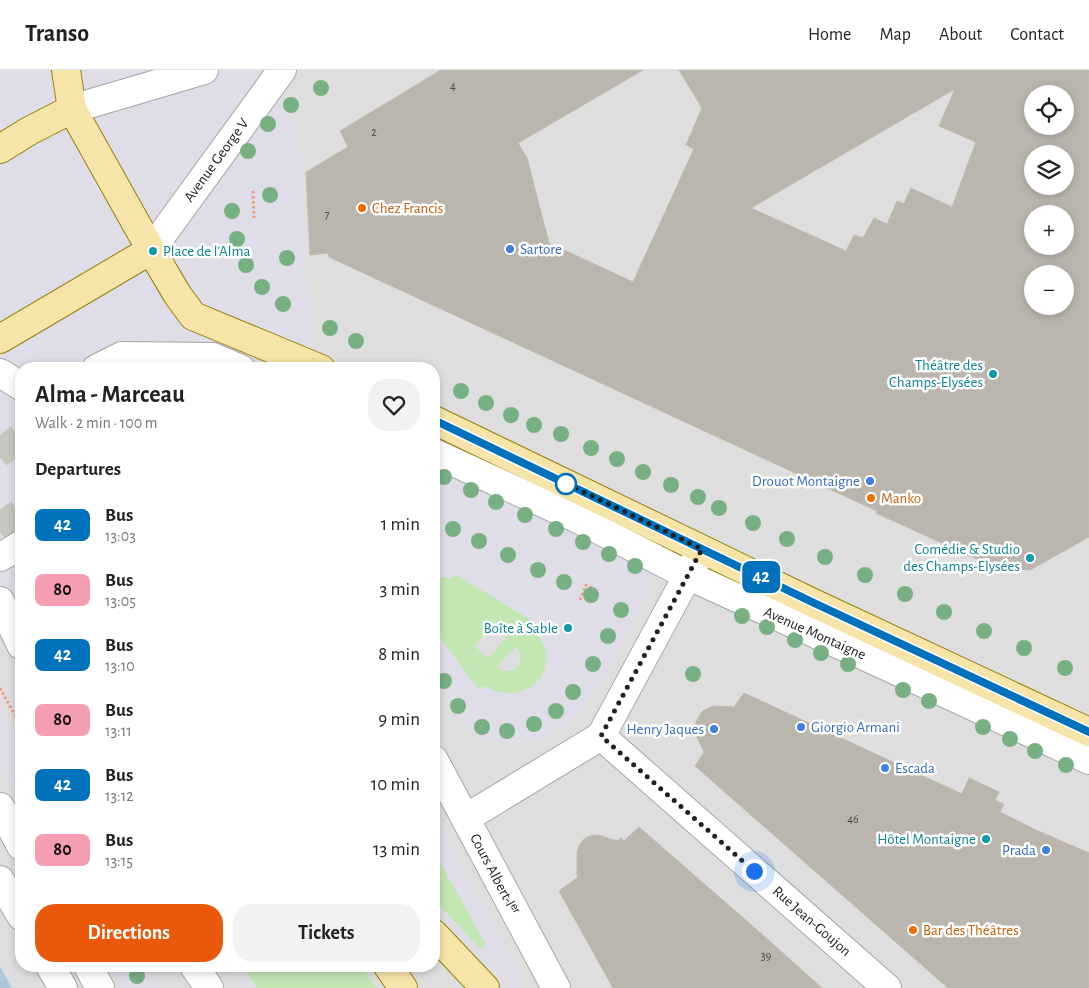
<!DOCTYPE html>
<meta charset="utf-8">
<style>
:root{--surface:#fff;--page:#f2f2f2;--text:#222;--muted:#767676;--line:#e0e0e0;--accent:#ea580c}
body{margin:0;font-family:"Alegreya Sans",sans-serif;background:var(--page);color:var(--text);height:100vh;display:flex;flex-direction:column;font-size:19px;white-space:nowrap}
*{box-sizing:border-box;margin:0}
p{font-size:16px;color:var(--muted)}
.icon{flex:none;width:28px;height:28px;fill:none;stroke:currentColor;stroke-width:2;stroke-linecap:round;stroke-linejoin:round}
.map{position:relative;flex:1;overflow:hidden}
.side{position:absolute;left:15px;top:292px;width:425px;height:610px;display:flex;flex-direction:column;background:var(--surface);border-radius:20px;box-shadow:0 2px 8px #0003}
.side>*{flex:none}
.badge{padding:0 10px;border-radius:8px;font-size:18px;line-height:32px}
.buttons{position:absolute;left:1024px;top:15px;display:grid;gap:10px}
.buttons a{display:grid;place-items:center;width:50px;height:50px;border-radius:50%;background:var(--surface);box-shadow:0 2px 8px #0003;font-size:25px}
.you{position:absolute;width:25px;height:25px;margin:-12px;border:4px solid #fff;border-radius:50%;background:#1a73e8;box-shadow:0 0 0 8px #1a73e833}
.map>.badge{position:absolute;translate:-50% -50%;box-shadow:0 0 0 2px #fff}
h2{padding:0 20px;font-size:19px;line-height:45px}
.round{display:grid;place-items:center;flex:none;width:52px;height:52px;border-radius:20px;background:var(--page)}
.overview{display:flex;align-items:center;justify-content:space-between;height:85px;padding:0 20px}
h1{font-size:24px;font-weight:700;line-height:38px}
.action{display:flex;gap:10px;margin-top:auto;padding:10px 20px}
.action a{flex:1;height:58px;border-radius:20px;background:var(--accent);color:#fff;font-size:20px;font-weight:700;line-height:58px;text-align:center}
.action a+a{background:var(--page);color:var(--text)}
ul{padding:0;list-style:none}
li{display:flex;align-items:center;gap:15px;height:65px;padding:0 20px}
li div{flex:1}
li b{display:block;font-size:19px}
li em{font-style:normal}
li .badge{min-width:55px;font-weight:700;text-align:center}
header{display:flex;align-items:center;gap:30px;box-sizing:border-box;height:70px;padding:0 25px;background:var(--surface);border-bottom:1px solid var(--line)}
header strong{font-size:24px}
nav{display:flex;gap:28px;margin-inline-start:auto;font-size:18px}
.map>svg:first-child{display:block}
.residential{fill:#dfdede;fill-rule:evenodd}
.grass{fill:#c2e7b2;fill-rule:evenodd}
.plaza{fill:#dfdde7}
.water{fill:#acc7db}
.building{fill:#bab6ae;stroke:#c2baac;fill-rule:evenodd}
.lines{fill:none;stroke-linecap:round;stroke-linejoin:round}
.major-tunnel{stroke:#c7c7c0;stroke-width:28;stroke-dasharray:28 14;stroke-linecap:butt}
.minor-casing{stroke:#a5a5a5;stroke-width:30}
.major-casing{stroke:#95820a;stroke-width:30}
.path{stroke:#f19d79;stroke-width:3;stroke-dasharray:2.5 2.5;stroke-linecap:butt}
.minor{stroke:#fff;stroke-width:28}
.major{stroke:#f6e4a8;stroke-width:28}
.tree{fill:#77b083}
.line-casing{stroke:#fff;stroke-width:11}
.line{stroke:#0072bc;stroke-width:8}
.walk{stroke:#212121;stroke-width:5;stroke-dasharray:0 9}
.food-dot{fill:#e8710a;stroke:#fff;stroke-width:2}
.shop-dot{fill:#3f7fe0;stroke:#fff;stroke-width:2}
.culture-dot{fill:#0f9aa8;stroke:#fff;stroke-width:2}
.stop-dot{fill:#fff;stroke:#0072bc;stroke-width:2.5}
.labels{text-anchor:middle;stroke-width:5;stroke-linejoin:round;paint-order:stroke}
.number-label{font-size:12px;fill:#474644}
.street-label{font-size:15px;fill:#212121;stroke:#fff}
.food-label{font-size:15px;fill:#c56008;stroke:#fff;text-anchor:start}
.shop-label{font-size:15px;fill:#366cbe;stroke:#fff;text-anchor:start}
.culture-label{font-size:15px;fill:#0d838f;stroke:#fff;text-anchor:end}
</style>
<header>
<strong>Transo</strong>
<nav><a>Home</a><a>Map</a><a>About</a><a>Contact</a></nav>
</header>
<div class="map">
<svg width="1089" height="918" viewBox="0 0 1089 918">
<rect width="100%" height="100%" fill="#f1f0e8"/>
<!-- residential -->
<path class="residential" d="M 0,0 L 1089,0 L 1089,918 L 12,918 L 0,896 ZM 1032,24 L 1065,24 L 1065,56 L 1032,56 ZM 1032,84 L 1065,84 L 1065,116 L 1032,116 ZM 1032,144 L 1065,144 L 1065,176 L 1032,176 ZM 1032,204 L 1065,204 L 1065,236 L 1032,236 ZM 21,299 L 434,299 L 434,896 L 21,896 Z"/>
<!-- grass -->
<g class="grass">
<path d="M 455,504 L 541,556 L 537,563 C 540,568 543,572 545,577 C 553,602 533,624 507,623 C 499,623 492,620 485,616 L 479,620 L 434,560 L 434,510 C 440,506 445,507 452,508 ZM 494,555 L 507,567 L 488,588 L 474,576 ZM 516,577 C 523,583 522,590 517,598 C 510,602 503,603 497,596 Z"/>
<polygon points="434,781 486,875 480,880 434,830"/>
<polygon points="242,896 361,896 376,918 256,918"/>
</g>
<!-- plaza -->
<g class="plaza">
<polygon points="0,0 262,0 300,64 312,299 21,299 21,518 0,529"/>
<polygon points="434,397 651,498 654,502 654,506 632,557 602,611 577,644 562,657 549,665 530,671 509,674 495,672 471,661 460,651 434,605 434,560 479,620 485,616 494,621 506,623 518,623 531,617 540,609 545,599 547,587 544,575 537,563 541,556 455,504 452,509 445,507 437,508 434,510"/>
<polygon points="0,634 21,672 21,733 0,695"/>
<polygon points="434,746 526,912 524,918 509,918 434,837 434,830 480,879 486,875 434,780"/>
<polygon points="111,896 147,896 161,918 123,918"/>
<polygon points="228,896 242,896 256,918 242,918"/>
</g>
<!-- water -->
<polygon class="water" points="0,896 12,918 0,918"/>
<!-- building -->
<g class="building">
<path d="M 441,0 L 643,0 L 518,73 L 527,88 L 549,173 L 633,212 L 694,79 L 686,75 L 702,38 L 679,0 L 1089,0 L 1089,467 L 1030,500 L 994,497 L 876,443 L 877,441 L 329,187 L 328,183 L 310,185 L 306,102 L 348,77 L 340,61 ZM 955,19 L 939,56 L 976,72 L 952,137 L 911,118 L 904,134 L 897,131 L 887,154 L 874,148 L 863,168 L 854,165 L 846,181 L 751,138 ZM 1032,24 L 1065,24 L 1065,56 L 1032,56 ZM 1032,84 L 1065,84 L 1065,116 L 1032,116 ZM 1032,144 L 1065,144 L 1065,176 L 1032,176 ZM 1032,204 L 1065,204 L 1065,236 L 1032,236 Z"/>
<polygon points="744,623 962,724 969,708 999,722 995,730 1004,734 1000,742 1036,760 1089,783 1089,918 948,918 695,696 704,682 697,667 695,660 696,652 701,643 704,640 713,636 734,637"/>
<polygon points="639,757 764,866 822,918 613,918 559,821 578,807 577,805 577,782 580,774 584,769 590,766 598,765 617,771 621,768 624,771"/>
</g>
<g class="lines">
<!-- major-tunnel -->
<g class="major-tunnel">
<polyline points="0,365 21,391"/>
<polyline points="0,440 21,466"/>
</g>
<!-- minor casing -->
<g class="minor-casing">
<g id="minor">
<polyline points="72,39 204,0"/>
<polyline points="151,180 282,0"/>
<polyline points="96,299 122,286 213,287 241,299"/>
<polyline points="0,303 21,316"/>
<polyline points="434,383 576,448 687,505 906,605 1089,690"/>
<polyline points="0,487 21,475"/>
<polyline points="0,531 21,575"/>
<polyline points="601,666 887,918"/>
<polyline points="434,690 556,918"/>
<polyline points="0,737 21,776"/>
<polyline points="466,748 601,666 696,490"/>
<polyline points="0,810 21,846"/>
<polyline points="50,896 63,918"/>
<polyline points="88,896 100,918"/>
<polyline points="194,896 209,918"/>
</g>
</g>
<!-- major casing -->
<g class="major-casing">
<g id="major">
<polyline points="66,0 72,39 151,180 177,224 193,246 321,299"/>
<polyline points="0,79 29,61 72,39"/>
<polyline points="0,269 151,180"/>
<polyline points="434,350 811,532 1089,662"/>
<polyline points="434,864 485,918"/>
<polyline points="388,896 403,918"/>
</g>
</g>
<!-- path -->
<g class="path">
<polyline points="253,121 254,148"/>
<polyline points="580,530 586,515 596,520"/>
<polyline points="0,618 21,656"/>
</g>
<!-- minor -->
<use href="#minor" class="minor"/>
<!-- major -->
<use href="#major" class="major"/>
</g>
<!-- trees -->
<g class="tree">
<circle cx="321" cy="18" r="8"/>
<circle cx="291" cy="35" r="8"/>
<circle cx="268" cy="54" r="8"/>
<circle cx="248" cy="81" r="8"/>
<circle cx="270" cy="125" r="8"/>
<circle cx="232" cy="141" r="8"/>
<circle cx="237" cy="169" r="8"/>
<circle cx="287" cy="188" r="8"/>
<circle cx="246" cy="195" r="8"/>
<circle cx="262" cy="217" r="8"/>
<circle cx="283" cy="234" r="8"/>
<circle cx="330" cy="258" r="8"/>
<circle cx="356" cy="271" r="8"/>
<circle cx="461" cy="321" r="8"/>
<circle cx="486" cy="333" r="8"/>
<circle cx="511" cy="345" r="8"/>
<circle cx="534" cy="355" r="8"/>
<circle cx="561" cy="364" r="8"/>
<circle cx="591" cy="378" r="8"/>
<circle cx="617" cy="389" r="8"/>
<circle cx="643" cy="402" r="8"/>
<circle cx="444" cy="407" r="8"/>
<circle cx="671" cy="415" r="8"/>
<circle cx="471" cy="420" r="8"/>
<circle cx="698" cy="427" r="8"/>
<circle cx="496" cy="432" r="8"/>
<circle cx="719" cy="438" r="8"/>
<circle cx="525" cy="445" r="8"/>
<circle cx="753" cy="453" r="8"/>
<circle cx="453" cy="459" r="8"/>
<circle cx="556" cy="459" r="8"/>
<circle cx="787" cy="469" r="8"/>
<circle cx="479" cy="471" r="8"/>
<circle cx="583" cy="472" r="8"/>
<circle cx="609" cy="484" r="8"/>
<circle cx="508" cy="485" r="8"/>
<circle cx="825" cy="487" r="8"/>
<circle cx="635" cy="496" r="8"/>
<circle cx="538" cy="500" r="8"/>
<circle cx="865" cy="505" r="8"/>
<circle cx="564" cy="512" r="8"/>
<circle cx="905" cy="524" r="8"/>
<circle cx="591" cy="525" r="8"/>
<circle cx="621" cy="540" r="8"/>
<circle cx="944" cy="542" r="8"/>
<circle cx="742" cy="546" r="8"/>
<circle cx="767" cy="557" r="8"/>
<circle cx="984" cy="561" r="8"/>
<circle cx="608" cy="566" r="8"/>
<circle cx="795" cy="570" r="8"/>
<circle cx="1024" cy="578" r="8"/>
<circle cx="821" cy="583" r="8"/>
<circle cx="593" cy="594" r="8"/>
<circle cx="848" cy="594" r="8"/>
<circle cx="1065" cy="598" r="8"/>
<circle cx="693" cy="604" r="8"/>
<circle cx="444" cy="611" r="8"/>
<circle cx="903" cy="620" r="8"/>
<circle cx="573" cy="622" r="8"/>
<circle cx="929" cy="631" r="8"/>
<circle cx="458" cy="636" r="8"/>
<circle cx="556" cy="641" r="8"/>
<circle cx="534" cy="654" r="8"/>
<circle cx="482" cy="657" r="8"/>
<circle cx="983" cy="657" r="8"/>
<circle cx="507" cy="661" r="8"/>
<circle cx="1010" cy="669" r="8"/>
<circle cx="1035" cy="681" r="8"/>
<circle cx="1066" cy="695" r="8"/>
<circle cx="137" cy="906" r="8"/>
</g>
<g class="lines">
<!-- line casing -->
<g class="line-casing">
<polyline id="line" points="434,350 812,532 1089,662"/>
</g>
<!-- line -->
<use href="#line" class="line"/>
<!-- walk -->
<polyline class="walk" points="566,414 559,410 702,479 601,666 754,801"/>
</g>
<!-- markers -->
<g class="food-dot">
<circle cx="362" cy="138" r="5"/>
<circle cx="871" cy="428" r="5"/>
<circle cx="913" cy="860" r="5"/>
</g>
<g class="shop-dot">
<circle cx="510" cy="179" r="5"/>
<circle cx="870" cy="411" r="5"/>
<circle cx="801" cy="657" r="5"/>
<circle cx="714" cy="659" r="5"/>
<circle cx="885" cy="698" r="5"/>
<circle cx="1046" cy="780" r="5"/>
</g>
<g class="culture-dot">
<circle cx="153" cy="181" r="5"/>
<circle cx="993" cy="304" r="5"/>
<circle cx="1030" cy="488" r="5"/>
<circle cx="568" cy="558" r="5"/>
<circle cx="986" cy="769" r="5"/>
</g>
<circle class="stop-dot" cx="566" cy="414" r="10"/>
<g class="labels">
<!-- number labels -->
<g class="number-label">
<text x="453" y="20">4</text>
<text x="374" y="66">2</text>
<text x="327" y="148">7</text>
<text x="853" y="753">46</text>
<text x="766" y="890">39</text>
</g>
<!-- street labels -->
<g class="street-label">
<text transform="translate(216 90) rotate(-54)" y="5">Avenue George V</text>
<text transform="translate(815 563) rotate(24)" y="5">Avenue Montaigne</text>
<text transform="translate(495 804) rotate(62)" y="5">Cours Albert-Iᵉʳ</text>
<text transform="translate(812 851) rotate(41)" y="5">Rue Jean-Goujon</text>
</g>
<!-- food labels -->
<g class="food-label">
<text x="372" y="143">Chez Francis</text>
<text x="881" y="433">Manko</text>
<text x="923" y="865">Bar des Théâtres</text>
</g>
<!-- shop labels -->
<g class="shop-label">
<text x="520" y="184">Sartore</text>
<text x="860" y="416" text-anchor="end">Drouot Montaigne</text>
<text x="811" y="662">Giorgio Armani</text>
<text x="704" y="664" text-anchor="end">Henry Jaques</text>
<text x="895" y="703">Escada</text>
<text x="1036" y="785" text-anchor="end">Prada</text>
</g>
<!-- culture labels -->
<g class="culture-label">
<text x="163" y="186" text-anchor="start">Place de l'Alma</text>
<text x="983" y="300">Théâtre des<tspan x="983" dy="17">Champs-Elysées</tspan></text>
<text x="1020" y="484">Comédie &amp; Studio<tspan x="1020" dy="17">des Champs-Elysées</tspan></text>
<text x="558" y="563">Boîte à Sable</text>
<text x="976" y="774">Hôtel Montaigne</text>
</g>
</g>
</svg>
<div class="buttons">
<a><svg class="icon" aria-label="locate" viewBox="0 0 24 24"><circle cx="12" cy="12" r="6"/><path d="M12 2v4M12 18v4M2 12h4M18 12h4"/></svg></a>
<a><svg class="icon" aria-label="layers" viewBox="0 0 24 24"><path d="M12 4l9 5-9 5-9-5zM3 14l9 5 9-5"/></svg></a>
<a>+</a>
<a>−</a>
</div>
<div class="you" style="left:754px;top:801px"></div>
<b class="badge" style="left:761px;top:507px;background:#0072bc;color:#fff">42</b>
<section class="side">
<div class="overview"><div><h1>Alma - Marceau</h1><p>Walk · 2 min · 100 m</p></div><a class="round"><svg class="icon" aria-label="heart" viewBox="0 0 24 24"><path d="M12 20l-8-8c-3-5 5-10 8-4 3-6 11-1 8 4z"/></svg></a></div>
<h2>Departures</h2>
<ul>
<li><span class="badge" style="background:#0072bc;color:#fff">42</span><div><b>Bus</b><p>13:03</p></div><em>1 min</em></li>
<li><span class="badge" style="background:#f59eb2;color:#111">80</span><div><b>Bus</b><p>13:05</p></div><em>3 min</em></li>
<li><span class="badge" style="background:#0072bc;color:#fff">42</span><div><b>Bus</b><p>13:10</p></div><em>8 min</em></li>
<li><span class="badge" style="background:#f59eb2;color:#111">80</span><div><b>Bus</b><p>13:11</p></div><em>9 min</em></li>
<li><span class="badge" style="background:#0072bc;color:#fff">42</span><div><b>Bus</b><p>13:12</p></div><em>10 min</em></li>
<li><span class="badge" style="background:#f59eb2;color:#111">80</span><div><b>Bus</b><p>13:15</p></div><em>13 min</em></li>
</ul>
<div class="action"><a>Directions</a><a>Tickets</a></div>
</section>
</div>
